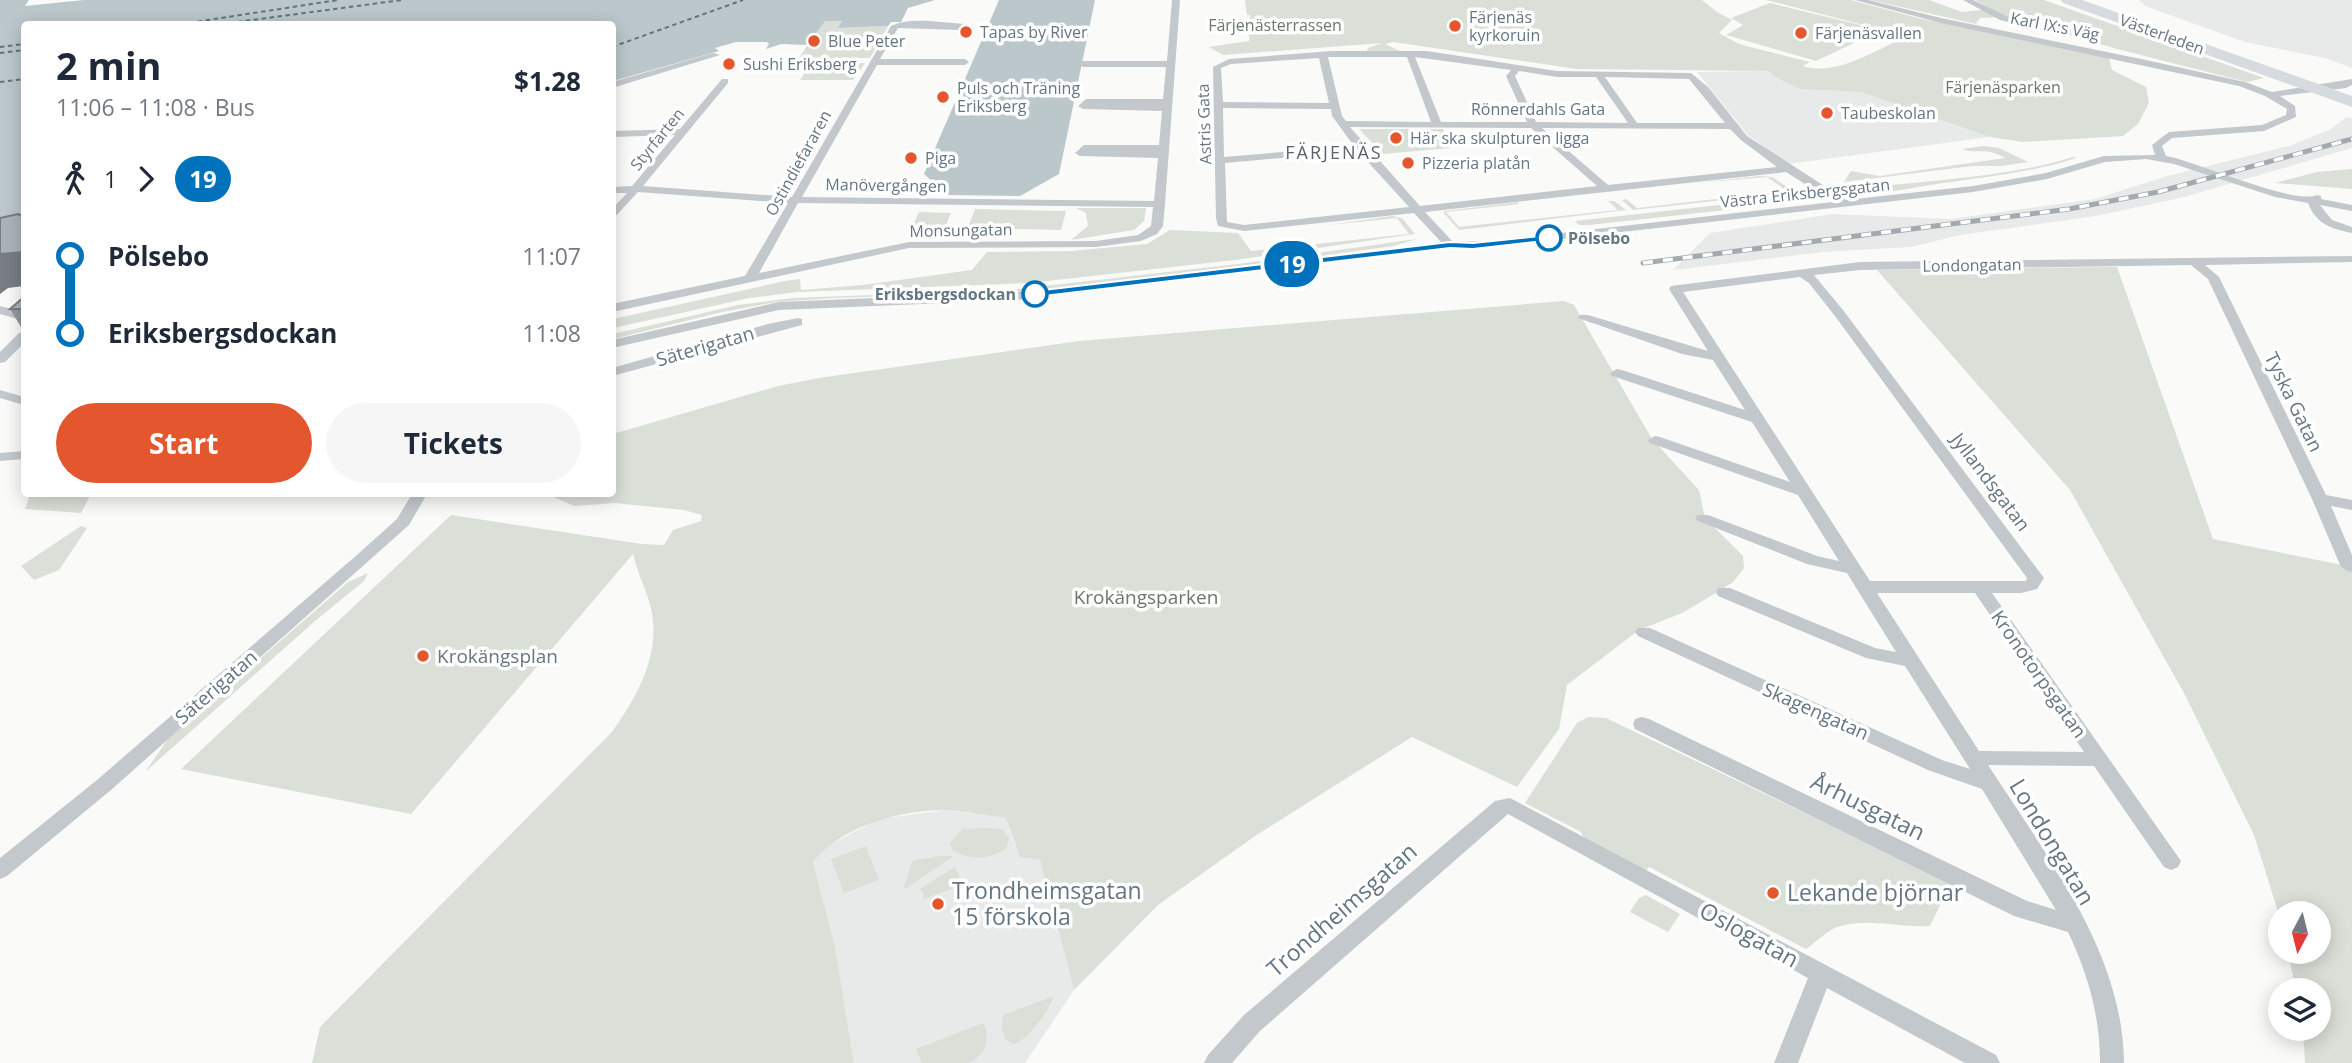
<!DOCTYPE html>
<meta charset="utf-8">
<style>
:root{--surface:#fff;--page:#f6f6f7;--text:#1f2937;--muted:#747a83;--accent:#e4572e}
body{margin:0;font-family:"Open Sans",sans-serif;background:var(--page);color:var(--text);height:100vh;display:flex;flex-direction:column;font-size:26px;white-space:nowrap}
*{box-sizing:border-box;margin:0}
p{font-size:23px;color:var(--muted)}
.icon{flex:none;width:38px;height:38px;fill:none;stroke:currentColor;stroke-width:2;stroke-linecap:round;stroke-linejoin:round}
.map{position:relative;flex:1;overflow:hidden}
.side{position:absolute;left:21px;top:21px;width:595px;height:476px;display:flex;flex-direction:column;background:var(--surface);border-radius:7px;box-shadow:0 4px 18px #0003}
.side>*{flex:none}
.badge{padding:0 14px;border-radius:23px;font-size:24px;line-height:46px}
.needle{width:46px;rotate:187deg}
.controls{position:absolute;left:2268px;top:901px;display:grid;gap:14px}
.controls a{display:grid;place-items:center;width:63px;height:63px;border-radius:50%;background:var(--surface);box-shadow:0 4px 18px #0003;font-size:35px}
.map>.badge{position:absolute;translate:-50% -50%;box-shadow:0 0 0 4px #fff}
.legs{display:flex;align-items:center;gap:10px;height:77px;padding:0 35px;font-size:23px}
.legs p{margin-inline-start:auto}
.summary{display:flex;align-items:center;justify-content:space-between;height:119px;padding:0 35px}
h1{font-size:38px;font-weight:700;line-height:52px}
.button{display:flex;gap:14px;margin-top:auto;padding:14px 35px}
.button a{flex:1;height:80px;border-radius:42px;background:var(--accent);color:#fff;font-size:28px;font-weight:700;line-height:80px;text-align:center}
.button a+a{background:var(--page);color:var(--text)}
ul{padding:0 35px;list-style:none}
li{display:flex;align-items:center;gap:24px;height:77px;font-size:26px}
li i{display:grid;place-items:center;width:10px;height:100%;margin:0 9px;background:currentColor}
li i::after{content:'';width:18px;height:18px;margin:-9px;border:5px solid;border-radius:50%;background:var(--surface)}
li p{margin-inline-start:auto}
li:first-child i{background:linear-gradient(#0000 50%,currentColor 0)}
li:last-child i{background:linear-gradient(currentColor 50%,#0000 0)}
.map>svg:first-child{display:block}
.built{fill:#e8e9e9}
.green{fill:#dadfd7}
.water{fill:#bbc7cb}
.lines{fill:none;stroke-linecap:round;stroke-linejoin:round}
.ferry{stroke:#60757c;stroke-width:2;stroke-dasharray:4.5 3.5;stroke-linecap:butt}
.street{fill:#c3c8cc;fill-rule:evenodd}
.highway{fill:#d6dbdf;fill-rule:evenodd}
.rail-casing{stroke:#a2aab0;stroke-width:5}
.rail{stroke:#fff;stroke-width:3.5;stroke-dasharray:10;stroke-linecap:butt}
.wall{fill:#929a9f}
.shaded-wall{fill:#777d82}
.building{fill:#aab3b9;stroke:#777d82;stroke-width:2}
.line-1{fill:#0072bc;stroke:#fff;stroke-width:2}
.poi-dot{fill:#e4572e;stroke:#fff;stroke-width:2.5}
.stop-1-dot{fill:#fff;stroke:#0072bc;stroke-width:3.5}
.labels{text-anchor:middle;stroke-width:7;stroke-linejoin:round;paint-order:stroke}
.far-poi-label{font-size:16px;fill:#657683;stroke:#fff;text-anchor:start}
.far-park-label{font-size:16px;fill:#687a64;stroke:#fff}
.far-street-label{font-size:16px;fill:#657683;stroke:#fff}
.far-stop-label{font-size:16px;font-weight:bold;fill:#657683;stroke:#fff;text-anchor:start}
.far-neighbourhood-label{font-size:18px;letter-spacing:2px;fill:#57646e;stroke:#fff}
.street-label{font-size:19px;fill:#657683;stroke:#fff}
.park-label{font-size:19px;fill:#687a64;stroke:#fff}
.poi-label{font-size:19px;fill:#657683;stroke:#fff;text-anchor:start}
.near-street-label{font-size:23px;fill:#657683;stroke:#fff}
.near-poi-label{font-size:23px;fill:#657683;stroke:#fff;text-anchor:start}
</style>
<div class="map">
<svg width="2352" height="1063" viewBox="0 0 2352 1063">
<rect width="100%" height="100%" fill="#fafaf8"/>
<!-- built -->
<g class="built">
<polygon points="2139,0 2352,0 2352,68 2325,58 2245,42 2145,6"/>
<polygon points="1770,71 1775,77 1799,89 1861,92 1990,137 1788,164 1748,135 1697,72"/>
<polygon points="2347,117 2352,118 2352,148 2184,197 2096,216 1960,235 1911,247 1824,252 1673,270 1710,233 1833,214 1950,219 2095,199 2167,176 2289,146 2329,130"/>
<polygon points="946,810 1006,818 1015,845 1040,860 1074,990 1025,1063 854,1063 835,946 813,862 825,847 879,819"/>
</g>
<!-- green -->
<g class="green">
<path d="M 1245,0 L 1702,0 L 1717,12 L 1732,20 L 1719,33 L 1739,44 L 1810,62 L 1803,66 C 1836,77 1878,49 1907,36 L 1766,0 L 1851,0 L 1922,19 L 2060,45 L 2109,57 L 2112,70 L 2146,87 L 2149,103 L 2138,124 L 2123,136 L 2023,142 L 1990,137 L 1861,92 L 1799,89 L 1775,77 L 1769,71 L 1577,69 L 1393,42 L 1385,44 L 1400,51 L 1367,51 L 1368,48 L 1382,43 L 1223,55 L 1209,47 L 1249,41 L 1250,15 L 1247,15 Z"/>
<polygon points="1870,0 1929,0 1962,12 1991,9 1975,0 2044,0 2264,78 2247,82 2117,49 2008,17 1980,18 1976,24"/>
<polygon points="1770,3 1881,30 1816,61 1726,35 1743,25 1731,18"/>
<polygon points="824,21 843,21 839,28 888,26 870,58 799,58"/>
<polygon points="812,62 865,63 853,80 800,80"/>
<polygon points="1359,129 1443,129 1450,148 1383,154"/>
<path d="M 1983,146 L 1999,148 L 2028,162 L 2002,166 L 1972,166 L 1844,182 L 1851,171 L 1880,176 L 2005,158 C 1985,146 1977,155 1962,149 Z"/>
<path d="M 2073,157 L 2076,158 C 2031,173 1983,177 1937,184 C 1907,188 1869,199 1840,191 C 1917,180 1998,180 2073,157 Z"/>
<polygon points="2352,169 2352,189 2275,183 2317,172"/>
<polygon points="1760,176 1772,177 1795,192 1633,210 1622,200 1626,199 1637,208 1787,191 1767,177 1698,183"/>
<polygon points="1800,196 1763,206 1589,225 1579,225 1575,221"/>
<polygon points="1608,201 1614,201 1626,210 1459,230 1443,212 1446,211 1518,202 1519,204 1446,212 1459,227 1618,210"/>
<polygon points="1076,208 1146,208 1144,221 1134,230 1071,240 1088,226 1086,213"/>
<polygon points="975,209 1066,211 1061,230 968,228"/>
<polygon points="919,212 951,213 944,230 911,229"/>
<polygon points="1392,216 1402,218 1415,234 1235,260 1029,283 797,292 749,298 613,328 613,319 785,281 800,279 801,290 863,285 972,270 987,252 1071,251 1147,244 1170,230 1238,233 1251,251 1409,234 1397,218 1328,225"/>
<polygon points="1417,239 1393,246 1292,260 1016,292 834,298 776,302 722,312 613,339 613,334 738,305 792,298 1010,290 1238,264"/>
<polygon points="2117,267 2213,539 2352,567 2352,1063 2305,1063 2303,1029 2319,1029 2319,990 2296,990 2288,952 2319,952 2319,914 2280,914 2280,918 2254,835 2184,693 2070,490 1877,270"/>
<path d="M 1564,301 L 1574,305 L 1652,439 L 1699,490 L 1705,518 L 1743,556 L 1744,568 L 1733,582 L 1721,590 L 1682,613 L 1639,630 L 1567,685 L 1559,729 L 1517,787 L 1412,737 L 1255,836 L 1158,905 L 1074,990 L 1040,860 L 1020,857 L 1006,818 C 986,816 966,811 946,810 C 901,810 841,826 813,862 L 835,946 L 854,1063 L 312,1063 L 320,1027 L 612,732 C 639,694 664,649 649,601 C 644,585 637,571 633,554 L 411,814 L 181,769 L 451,515 L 642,544 L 664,545 L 673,530 L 701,521 L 702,515 L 684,510 L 614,503 L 574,506 L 547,494 L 612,494 L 613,434 L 778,386 L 819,378 L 1079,341 Z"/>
<polygon points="30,494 91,494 81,513 25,509"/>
<polygon points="81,526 87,528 59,570 34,580 21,566"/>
<polygon points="368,573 364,581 315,621 145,772 168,739 348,582"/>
<path d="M 1588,717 L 1606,718 L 1951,883 L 1930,926 C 1899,928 1867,917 1837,927 C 1827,931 1816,942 1806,949 L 1649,867 L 1646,871 L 1584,838 L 1581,832 L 1525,803 L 1577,723 Z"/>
<path d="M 985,828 L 1002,829 L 1009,839 L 1006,849 C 988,860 971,860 953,851 L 950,843 L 963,829 Z"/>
<polygon points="866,846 879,880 844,893 831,859"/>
<polygon points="940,856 954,856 903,890 912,861"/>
<polygon points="955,867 963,885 923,899 924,894 920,889"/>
<polygon points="1646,895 1680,914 1668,932 1630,912 1639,898"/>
<path d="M 1054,996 C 1048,1011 1029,1040 1013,1044 L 1006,1040 L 1002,1029 L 1003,1015 Z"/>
<path d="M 983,1023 C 992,1037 984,1059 967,1063 C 954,1063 936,1063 922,1063 L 916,1049 Z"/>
</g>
<!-- water -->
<g class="water">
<polygon points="0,0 29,0 25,6 84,0 966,0 935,0 908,8 901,22 891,22 888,26 838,28 842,21 825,21 807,45 781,44 766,49 769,44 767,42 736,42 715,48 719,51 613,81 612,24 24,24 24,226 0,230"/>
<polygon points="999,0 1095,0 1059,174 1020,196 947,195 924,174"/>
</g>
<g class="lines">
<!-- ferry -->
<g class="ferry">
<polyline points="182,24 338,0"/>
<polyline points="222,24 402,0"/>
<polyline points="0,47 24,44"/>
<polyline points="612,47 743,0"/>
<polyline points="0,53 24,50"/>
<polyline points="0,82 24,79"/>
</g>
<!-- street -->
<g class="street">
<path d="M 1172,0 L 1180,0 L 1165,204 L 1163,226 L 1157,234 L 1141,241 L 1096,247 L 909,248 L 612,312 L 612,304 L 745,276 L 788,203 L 638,192 L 612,220 L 612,209 L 627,193 L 612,193 L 612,187 L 632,186 L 675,135 L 612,137 L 612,131 L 680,129 L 722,79 L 728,79 L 728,83 L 643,186 L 792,197 L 891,26 C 911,16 944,23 966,24 L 970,26 L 961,30 L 898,28 L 880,59 L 965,59 L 969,62 L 965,65 L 877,65 L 802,197 L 1154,201 L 1158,158 L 1080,156 L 1075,153 L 1084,145 L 1159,145 L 1162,111 L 1083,109 L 1078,106 L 1086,99 L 1163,99 L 1166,67 L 1083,67 L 1079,64 L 1083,61 L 1167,61 ZM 798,203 L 1153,207 L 1151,226 L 1138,235 L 1096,241 L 909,242 L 759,273 Z"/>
<path d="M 1855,0 L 1868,0 L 1941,18 L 2146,60 L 2245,82 L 2272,92 L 2352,79 L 2352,85 L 2346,88 L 2280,96 L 2295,106 L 2296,117 L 2264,131 L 2172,138 L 2162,146 L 2166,156 C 2199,162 2292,205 2317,195 L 2321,196 L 2321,199 L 2352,205 L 2352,211 L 2320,205 L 2332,220 L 2352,227 L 2352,233 C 2332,229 2316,224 2308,203 L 2275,197 L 2174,164 L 2146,159 L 2105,162 L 2047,179 L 1973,192 L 1492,247 L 1450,248 L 1017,300 L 779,310 L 612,348 L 612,340 L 779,302 L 1017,292 L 1442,243 L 1414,213 L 1244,231 L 1218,226 L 1216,218 L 1213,67 L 1229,59 L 1332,51 L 1427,51 L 1557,71 L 1691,73 L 1709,88 L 1747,136 L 1846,200 L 1973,186 L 2046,173 L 2104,156 L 2155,155 L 2152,145 L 2169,132 L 2262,125 L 2286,115 L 2287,109 L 2265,96 L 2239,86 L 1941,23 ZM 1328,57 L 1407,57 L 1431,122 L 1346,121 L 1342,116 ZM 1415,57 L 1511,70 L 1506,76 L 1527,122 L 1441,122 ZM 1319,58 L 1329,103 L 1223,102 L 1221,68 L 1231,64 ZM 1519,71 L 1557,77 L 1596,77 L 1628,123 L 1536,122 L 1515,76 ZM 1605,77 L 1689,79 L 1725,123 L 1637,123 ZM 1223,108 L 1331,109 L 1332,116 L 1354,146 L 1224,157 ZM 1350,127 L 1531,128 L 1597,186 L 1420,206 ZM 1542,128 L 1730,129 L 1741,140 L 1777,167 L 1608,185 ZM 1358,151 L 1409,207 L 1244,225 L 1227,222 L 1225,163 ZM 1786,172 L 1833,202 L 1492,241 L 1453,242 L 1425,212 Z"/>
<polygon points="1963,0 1973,0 2006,16 2068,34 2064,36 2000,20"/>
<polygon points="713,53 720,55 612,88 612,82"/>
<path d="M 2352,256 L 2352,262 L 2205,265 L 2219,277 L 2326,495 L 2352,500 L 2352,510 L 2331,506 L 2352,555 L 2352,571 L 2349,572 L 2341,567 L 2312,499 L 2208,279 L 2191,265 L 1860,270 L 1814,275 L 1843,310 L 2044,578 L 2037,589 L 2021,593 L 1992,593 L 2181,861 L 2178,867 L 2171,870 L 2164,867 L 2094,766 L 1988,765 C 2046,855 2123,951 2124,1063 L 2100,1063 C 2100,1016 2088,974 2068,932 L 2014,916 L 1635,729 L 1633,724 L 1635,719 L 1642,717 L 1649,719 L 2027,901 L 2056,910 L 1982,789 L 1928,770 L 1638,636 L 1635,632 L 1638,628 L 1650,628 L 1942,760 L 1970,769 L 1905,666 L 1866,658 L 1718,596 L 1716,592 L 1718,588 L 1730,588 L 1875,648 L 1896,652 L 1847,573 L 1807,564 L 1698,521 L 1695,518 L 1698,515 L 1708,515 L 1817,556 L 1839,561 L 1798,495 L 1650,443 L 1648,440 L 1655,436 L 1660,437 L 1790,482 L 1752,422 L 1612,376 L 1610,373 L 1617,369 L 1622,370 L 1745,410 L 1713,360 L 1682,354 L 1578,318 L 1580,315 L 1588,315 L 1708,351 L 1669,289 L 1671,286 L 1860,262 ZM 1800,277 L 1809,283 L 1835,316 L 2027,578 L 2026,581 L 1870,581 L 1683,292 ZM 1877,593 L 1975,593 L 2084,752 L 1979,751 Z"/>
<polygon points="0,306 24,312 24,321 0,314"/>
<polygon points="798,318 802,319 802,325 612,376 612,368 768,324"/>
<polygon points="24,332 24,343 5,362 0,363 0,352 19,333"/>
<polygon points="0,390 24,397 24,405 0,398"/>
<polygon points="24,451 24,459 0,461 0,453"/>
<polygon points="412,494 427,494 409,525 111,790 7,876 0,879 0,858 97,780 358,554 397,519"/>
<polygon points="1510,798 1996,1055 2000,1063 1965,1063 1827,988 1798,1063 1774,1063 1808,978 1508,814 1260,1031 1232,1063 1204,1063 1208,1055 1244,1015 1495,801"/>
</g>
<!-- highway -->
<polygon class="highway" points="2061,0 2082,0 2352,96 2352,107 2063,3"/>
<!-- rail casing -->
<g class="rail-casing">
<polyline id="rail" points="1643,263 2069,209 2158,192 2352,139"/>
</g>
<!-- rail -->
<use href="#rail" class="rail"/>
</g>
<!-- wall -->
<polygon class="wall" points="24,297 24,332 10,309"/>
<!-- shaded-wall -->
<polygon class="shaded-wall" points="24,252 24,286 8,288 0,294 0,254"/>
<!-- building -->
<g class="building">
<polygon points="18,214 24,217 24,252 0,254 0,218"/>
<polygon points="24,297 24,309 10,309"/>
</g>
<!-- line-1 -->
<polygon class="line-1" points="1549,235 1554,238 1552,240 1473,249 1450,248 1035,297 1030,294 1035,291 1450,242 1473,243"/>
<!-- markers -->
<g class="poi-dot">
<circle cx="1455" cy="26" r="7"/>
<circle cx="966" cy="32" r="7"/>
<circle cx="1801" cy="33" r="7"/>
<circle cx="814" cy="41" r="7"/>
<circle cx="729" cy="64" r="7"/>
<circle cx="943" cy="97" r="7"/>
<circle cx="1827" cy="113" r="7"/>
<circle cx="1396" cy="138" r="7"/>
<circle cx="911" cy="158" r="7"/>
<circle cx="1408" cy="163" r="7"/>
<circle cx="423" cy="656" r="7"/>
<circle cx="1773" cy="893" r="7"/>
<circle cx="938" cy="904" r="7"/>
</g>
<g class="stop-1-dot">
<circle cx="1549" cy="238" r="12"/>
<circle cx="1035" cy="294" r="12"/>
</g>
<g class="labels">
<!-- far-poi labels -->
<g class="far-poi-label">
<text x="1469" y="23">Färjenäs<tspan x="1469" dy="18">kyrkoruin</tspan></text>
<text x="980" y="38">Tapas by River</text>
<text x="1815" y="39">Färjenäsvallen</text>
<text x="828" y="47">Blue Peter</text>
<text x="743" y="70">Sushi Eriksberg</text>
<text x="957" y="94">Puls och Träning<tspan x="957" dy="18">Eriksberg</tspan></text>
<text x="1841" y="119">Taubeskolan</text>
<text x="1410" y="144">Här ska skulpturen ligga</text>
<text x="925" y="164">Piga</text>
<text x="1422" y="169">Pizzeria platån</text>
</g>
<!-- far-park labels -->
<g class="far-park-label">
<text x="1275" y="31">Färjenästerrassen</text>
<text x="2003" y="93">Färjenäsparken</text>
</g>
<!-- far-street labels -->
<g class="far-street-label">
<text transform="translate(2055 26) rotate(11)" y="6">Karl IX:s Väg</text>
<text transform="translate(2162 34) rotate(20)" y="6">Västerleden</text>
<text x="1538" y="115">Rönnerdahls Gata</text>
<text transform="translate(1204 124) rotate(-92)" y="6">Astris Gata</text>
<text transform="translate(657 139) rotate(-51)" y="6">Styrfarten</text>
<text transform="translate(798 163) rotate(-61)" y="6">Ostindiefararen</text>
<text transform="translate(886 185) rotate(1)" y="6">Manövergången</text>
<text transform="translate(1805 193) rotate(-6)" y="6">Västra Eriksbergsgatan</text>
<text transform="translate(961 230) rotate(-1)" y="6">Monsungatan</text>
<text transform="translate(1972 265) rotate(-1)" y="6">Londongatan</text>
</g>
<!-- far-stop labels -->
<g class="far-stop-label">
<text x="1568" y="244">Pölsebo</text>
<text x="1016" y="300" text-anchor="end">Eriksbergsdockan</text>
</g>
<!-- far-neighbourhood labels -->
<g class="far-neighbourhood-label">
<text x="1334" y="159">FÄRJENÄS</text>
</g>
<!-- street labels -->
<g class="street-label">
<text transform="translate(705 346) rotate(-16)" y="7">Säterigatan</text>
<text transform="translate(2294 402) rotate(64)" y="7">Tyska Gatan</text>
<text transform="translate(1991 482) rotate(53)" y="7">Jyllandsgatan</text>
<text transform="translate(2039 674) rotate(55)" y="7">Kronotorpsgatan</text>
<text transform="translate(216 687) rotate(-41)" y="7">Säterigatan</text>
<text transform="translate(1816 711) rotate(24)" y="7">Skagengatan</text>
</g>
<!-- park labels -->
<g class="park-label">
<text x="1146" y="604">Krokängsparken</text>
</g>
<!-- poi labels -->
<g class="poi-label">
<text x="437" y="663">Krokängsplan</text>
</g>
<!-- near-street labels -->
<g class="near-street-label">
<text transform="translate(1868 807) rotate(26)" y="8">Århusgatan</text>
<text transform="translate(2052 842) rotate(59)" y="8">Londongatan</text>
<text transform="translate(1342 910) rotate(-41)" y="8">Trondheimsgatan</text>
<text transform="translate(1749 935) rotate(29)" y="8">Oslogatan</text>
</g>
<!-- near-poi labels -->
<g class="near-poi-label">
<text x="952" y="899">Trondheimsgatan<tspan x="952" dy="26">15 förskola</tspan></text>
<text x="1787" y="901">Lekande björnar</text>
</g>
</g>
</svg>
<div class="controls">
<a><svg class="needle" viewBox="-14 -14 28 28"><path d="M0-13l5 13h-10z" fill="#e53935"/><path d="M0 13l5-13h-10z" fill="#747a83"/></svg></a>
<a><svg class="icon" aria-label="layers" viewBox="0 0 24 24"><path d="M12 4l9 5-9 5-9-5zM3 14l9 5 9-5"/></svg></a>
</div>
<b class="badge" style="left:1292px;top:264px;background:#0072bc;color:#fff">19</b>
<section class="side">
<div class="summary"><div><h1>2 min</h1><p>11:06 – 11:08 · Bus</p></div><b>$1.28</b></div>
<div class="legs"><svg class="icon" aria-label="walk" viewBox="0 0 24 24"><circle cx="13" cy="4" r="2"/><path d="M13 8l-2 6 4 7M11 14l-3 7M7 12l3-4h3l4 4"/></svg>1<svg class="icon" aria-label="forward" viewBox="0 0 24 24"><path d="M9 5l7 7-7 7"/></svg><b class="badge" style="background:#0072bc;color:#fff">19</b></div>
<ul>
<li><i style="color:#0072bc"></i><b>Pölsebo</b><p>11:07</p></li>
<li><i style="color:#0072bc"></i><b>Eriksbergsdockan</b><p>11:08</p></li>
</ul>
<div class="button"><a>Start</a><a>Tickets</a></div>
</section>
</div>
